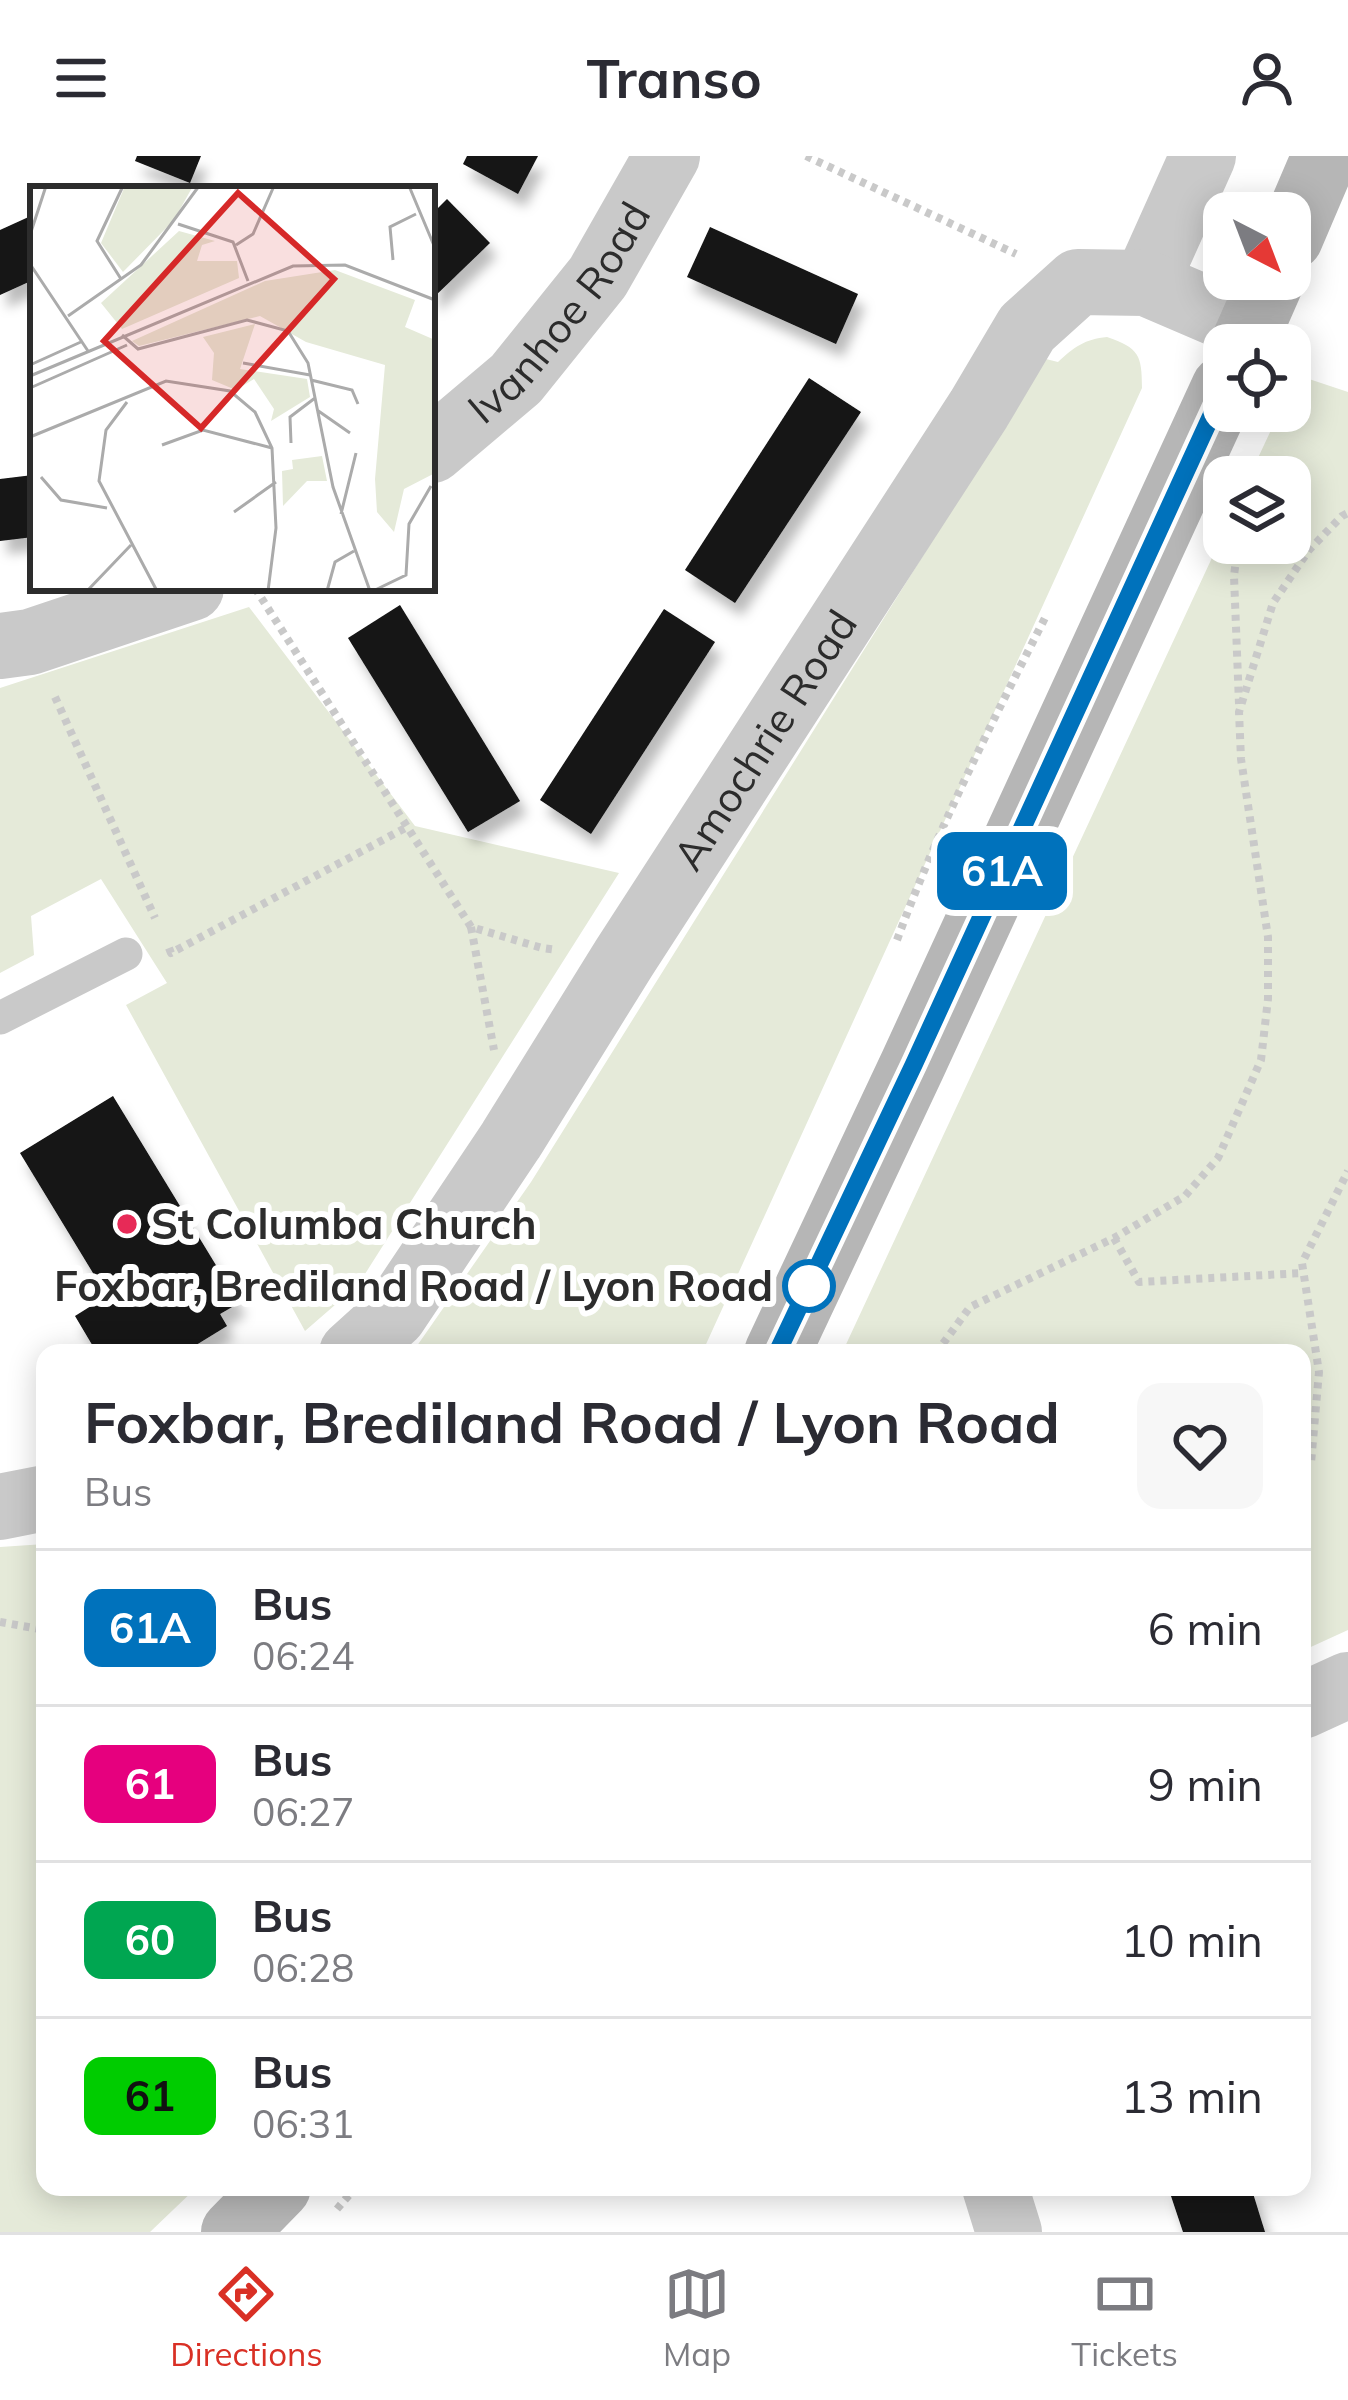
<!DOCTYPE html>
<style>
:root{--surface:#fff;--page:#f7f7f7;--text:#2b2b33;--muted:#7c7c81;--line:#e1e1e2;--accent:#d93025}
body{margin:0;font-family:Mulish,sans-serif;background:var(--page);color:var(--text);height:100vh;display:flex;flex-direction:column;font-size:45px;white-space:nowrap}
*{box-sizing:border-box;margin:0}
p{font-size:39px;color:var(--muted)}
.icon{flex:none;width:66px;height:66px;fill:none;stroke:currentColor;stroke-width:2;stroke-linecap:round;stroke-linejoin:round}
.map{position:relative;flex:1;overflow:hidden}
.side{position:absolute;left:36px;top:1188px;width:1275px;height:852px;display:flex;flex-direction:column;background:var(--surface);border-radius:24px;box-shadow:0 6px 30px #0003}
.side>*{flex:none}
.badge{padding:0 24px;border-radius:18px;font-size:42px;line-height:78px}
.needle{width:78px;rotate:138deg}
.buttons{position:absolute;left:1203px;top:36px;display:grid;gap:24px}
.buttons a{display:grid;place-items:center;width:108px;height:108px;border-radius:24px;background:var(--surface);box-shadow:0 6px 30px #0003;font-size:60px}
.map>.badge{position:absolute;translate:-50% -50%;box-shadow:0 0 0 6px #fff}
.round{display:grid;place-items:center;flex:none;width:126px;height:126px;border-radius:24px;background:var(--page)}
.head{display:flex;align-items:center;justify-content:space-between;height:204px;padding:0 48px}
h1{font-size:57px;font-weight:700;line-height:90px}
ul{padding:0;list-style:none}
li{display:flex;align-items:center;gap:36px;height:156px;padding:0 48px;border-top:3px solid var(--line)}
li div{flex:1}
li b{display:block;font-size:45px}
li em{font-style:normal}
li .badge{min-width:132px;font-weight:700;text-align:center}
header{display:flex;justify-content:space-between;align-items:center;height:156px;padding:0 48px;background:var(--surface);font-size:54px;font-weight:700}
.menu{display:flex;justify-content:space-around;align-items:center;height:168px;border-top:3px solid var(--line);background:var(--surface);font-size:33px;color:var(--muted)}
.menu a{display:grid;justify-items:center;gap:6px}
.menu .selected{color:var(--accent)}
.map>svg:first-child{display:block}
.green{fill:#e5ead9}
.building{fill:#131313;filter:url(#shadow)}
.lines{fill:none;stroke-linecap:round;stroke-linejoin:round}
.path{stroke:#c9c9c9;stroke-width:8;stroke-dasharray:6 6;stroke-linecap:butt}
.lane{stroke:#c9c9c9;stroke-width:33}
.street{stroke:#c9c9c9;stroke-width:66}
.secondary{stroke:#b6b6b6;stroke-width:66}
.line-casing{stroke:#fff;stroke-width:27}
.line{stroke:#0072bc;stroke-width:18}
.poi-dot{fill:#e72a57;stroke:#fff;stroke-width:4.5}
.stop-dot{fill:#fff;stroke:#0072bc;stroke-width:6}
.labels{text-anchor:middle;stroke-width:12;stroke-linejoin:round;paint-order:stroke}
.street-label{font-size:42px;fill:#2c2c2c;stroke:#fff}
.poi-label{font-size:42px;font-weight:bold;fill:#2c2c2c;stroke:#fff;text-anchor:start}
.stop-label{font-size:42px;font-weight:bold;fill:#2c2c2c;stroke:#fff;text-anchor:end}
.inset-road{fill:none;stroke:#ababab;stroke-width:3}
.view{fill:#d62828;fill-opacity:0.15;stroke:#d62828;stroke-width:6}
.inset-edge{fill:none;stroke:#2c2c2c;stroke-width:6}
</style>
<header><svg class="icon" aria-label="menu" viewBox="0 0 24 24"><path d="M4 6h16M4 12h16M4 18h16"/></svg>Transo<svg class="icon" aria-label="person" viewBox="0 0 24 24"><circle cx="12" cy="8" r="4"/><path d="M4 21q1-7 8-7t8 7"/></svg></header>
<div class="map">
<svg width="1348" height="2076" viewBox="0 0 1348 2076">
<defs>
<filter id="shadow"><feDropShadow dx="7" dy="13" stdDeviation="6" flood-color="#0004"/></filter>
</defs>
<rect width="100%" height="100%" fill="#fff"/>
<!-- green -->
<g class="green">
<path d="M 1107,181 C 1139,192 1142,199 1142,232 L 702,1197 L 412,1197 L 531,1026 L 1046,203 L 1058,206 C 1074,191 1085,183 1107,181 Z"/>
<polygon points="1297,219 1348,236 1348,1474 1302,1495 1302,1197 842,1197 1224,376 1224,387 1290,387 1290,321 1249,321 1280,255 1290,255 1290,234"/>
<polygon points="249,451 415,670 619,717 358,1129 305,1175 126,849 167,827 101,723 31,760 34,799 0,817 0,532"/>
<polygon points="45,1388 45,2031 197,2031 150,2076 0,2076 0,1391"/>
</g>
<!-- building -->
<g class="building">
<polygon points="137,0 201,0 190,27 135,5"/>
<polygon points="467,0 538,0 518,38 463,8"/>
<polygon points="447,43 490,87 432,143 432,58"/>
<polygon points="33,59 33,124 0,139 0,74"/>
<polygon points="710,71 858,138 836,188 687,121"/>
<polygon points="809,222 861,256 735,447 685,414"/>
<polygon points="33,319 33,381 0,385 0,323"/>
<polygon points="400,449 520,645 468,676 348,482"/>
<polygon points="664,453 715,486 591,678 540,644"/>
<polygon points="113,940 239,1147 220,1158 227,1170 183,1197 169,1197 165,1191 155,1197 146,1197 141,1188 126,1197 97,1197 75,1160 107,1140 20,997"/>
<polygon points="1168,2031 1251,2031 1265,2076 1183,2076"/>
</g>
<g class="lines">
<!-- path -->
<g class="path">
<polyline points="806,0 1016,98"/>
<polyline points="1238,387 1234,420 1239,548"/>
<polyline points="255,432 471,771 542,792 557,794"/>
<polyline points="55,541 155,762"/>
<polyline points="471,771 494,894"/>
<path d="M 897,784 C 938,672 992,566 1046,460"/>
<polyline points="169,792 171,797 409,670"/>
<polyline points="1114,1082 1139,1126 1303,1117"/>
<polyline points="936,1197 970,1151 1114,1082 1185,1040 1218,1002 1261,904 1268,843 1268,781 1241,603 1239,556 1273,447 1309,394 1342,360 1348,357"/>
<polyline points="1302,1308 1311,1307 1319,1216 1302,1107 1348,1015"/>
<polyline points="0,1466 45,1474"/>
<polyline points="337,2053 356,2031"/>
</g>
<!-- lane -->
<polyline class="lane" points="0,862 126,798"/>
<!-- street -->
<g class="street">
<polyline points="1146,127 1203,0"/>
<path id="s1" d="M 432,294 L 516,223 L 598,121 L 667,0"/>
<polyline points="0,490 30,486 191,432"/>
<path id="s2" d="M 352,1197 L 394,1159 L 511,984 L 624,802 L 979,253 L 1027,172 L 1078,126 L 1146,127 L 1251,172"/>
<polyline points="0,1351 45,1342"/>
<polyline points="1302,1550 1348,1529"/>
<polyline points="995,2031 1009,2076"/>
</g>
<!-- secondary -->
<g class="secondary">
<polyline points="1290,82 1325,0"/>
<polyline points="1243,189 1272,123"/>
<polyline points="777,1197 913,908 1224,232"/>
<polyline points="234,2076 278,2031"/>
</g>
</g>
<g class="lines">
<!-- line casing -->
<g class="line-casing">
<polyline id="line" points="777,1197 914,908 1224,232"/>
</g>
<!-- line -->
<use href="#line" class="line"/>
</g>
<!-- markers -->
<circle class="poi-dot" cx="127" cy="1068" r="12"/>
<circle class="stop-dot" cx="809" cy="1130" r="24"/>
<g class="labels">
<!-- street labels -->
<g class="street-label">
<text dy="15" stroke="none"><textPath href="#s1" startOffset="189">Ivanhoe Road</textPath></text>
<text dy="15" stroke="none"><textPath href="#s2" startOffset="741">Amochrie Road</textPath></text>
</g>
<!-- poi labels -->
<g class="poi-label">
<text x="151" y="1083">St Columba Church</text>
</g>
<!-- stop labels -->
<g class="stop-label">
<text x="773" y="1145">Foxbar, Brediland Road / Lyon Road</text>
</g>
</g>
<!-- overview -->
<g transform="translate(30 30)">
<rect width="405" height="405" fill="#fff"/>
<path d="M 95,0 L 163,0 L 144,34 L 93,86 L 71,57 ZM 149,45 L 185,55 L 172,59 L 167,75 L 207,75 L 209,92 L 92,143 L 71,117 ZM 305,84 L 385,114 L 375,141 L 405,154 L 405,287 L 374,303 L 364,346 L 347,326 L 345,293 L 355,179 L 276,156 L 230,130 L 109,160 L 102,155 L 235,95 ZM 225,138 L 210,183 L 277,193 L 280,211 L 241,235 L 244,223 L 224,193 L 206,204 L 182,194 L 184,167 L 173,151 ZM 292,270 L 297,295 L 277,295 L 253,320 L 252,285 L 263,283 L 262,274 Z" fill="#e5ead9"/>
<path class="inset-road" d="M 379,0 L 405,62M 148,38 L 203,56 L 218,95M 0,49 L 16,0M 206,59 L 223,48 L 244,0M 363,74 L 360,41 L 386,28M 0,78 L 58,165M 91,93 L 67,55 L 93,0M 38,130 L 111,79 L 169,0M 92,149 L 108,163 L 217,134 L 258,145 L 278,177 L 303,301 L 340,405M 213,177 L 280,189M 0,179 L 53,155M 0,190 L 263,80 L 315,79 L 405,114M 281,194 L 322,204 L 328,218M 0,202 L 97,159M 97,216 L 76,244 L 69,295 L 127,405M 287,224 L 320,247M 0,251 L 136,195 L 200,205 L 225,226 L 242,262 L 246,342 L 238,405M 261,257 L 260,231 L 285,212M 132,259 L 173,244 L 242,262M 11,291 L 31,314 L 77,322M 204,326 L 246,296M 311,328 L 326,267M 57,405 L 101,359M 297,405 L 305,376 L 324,365M 343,405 L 376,389 L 379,338 L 401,300"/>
<path class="view" d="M 208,7 L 304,93 L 171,242 L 74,155 Z"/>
<rect width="405" height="405" class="inset-edge"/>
</g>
</svg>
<div class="buttons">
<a><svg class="needle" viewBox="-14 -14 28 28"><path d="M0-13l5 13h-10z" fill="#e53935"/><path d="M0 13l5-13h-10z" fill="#7c7c81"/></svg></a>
<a><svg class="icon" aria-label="locate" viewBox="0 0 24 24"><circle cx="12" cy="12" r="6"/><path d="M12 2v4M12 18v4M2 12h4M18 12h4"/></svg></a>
<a><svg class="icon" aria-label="layers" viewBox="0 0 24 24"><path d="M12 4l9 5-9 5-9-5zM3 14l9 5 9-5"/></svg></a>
</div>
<b class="badge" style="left:1002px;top:715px;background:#0072bc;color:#fff">61A</b>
<section class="side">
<div class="head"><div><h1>Foxbar, Brediland Road / Lyon Road</h1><p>Bus</p></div><a class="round"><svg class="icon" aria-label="heart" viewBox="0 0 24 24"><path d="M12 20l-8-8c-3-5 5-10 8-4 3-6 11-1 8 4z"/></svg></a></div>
<ul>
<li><span class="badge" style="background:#0072bc;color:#fff">61A</span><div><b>Bus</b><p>06:24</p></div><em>6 min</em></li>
<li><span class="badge" style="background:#e6007e;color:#fff">61</span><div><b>Bus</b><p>06:27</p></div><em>9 min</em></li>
<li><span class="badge" style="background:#00a651;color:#fff">60</span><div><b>Bus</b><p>06:28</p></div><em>10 min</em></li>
<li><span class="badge" style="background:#0c0;color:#111">61</span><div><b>Bus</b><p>06:31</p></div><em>13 min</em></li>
</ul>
</section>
</div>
<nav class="menu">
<a class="selected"><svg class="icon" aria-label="directions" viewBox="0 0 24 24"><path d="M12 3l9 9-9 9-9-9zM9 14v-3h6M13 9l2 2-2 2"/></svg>Directions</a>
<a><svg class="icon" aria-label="map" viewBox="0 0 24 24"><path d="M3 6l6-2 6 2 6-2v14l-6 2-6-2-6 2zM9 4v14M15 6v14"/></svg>Map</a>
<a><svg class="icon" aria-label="tickets" viewBox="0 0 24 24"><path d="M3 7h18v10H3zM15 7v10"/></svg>Tickets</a>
</nav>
